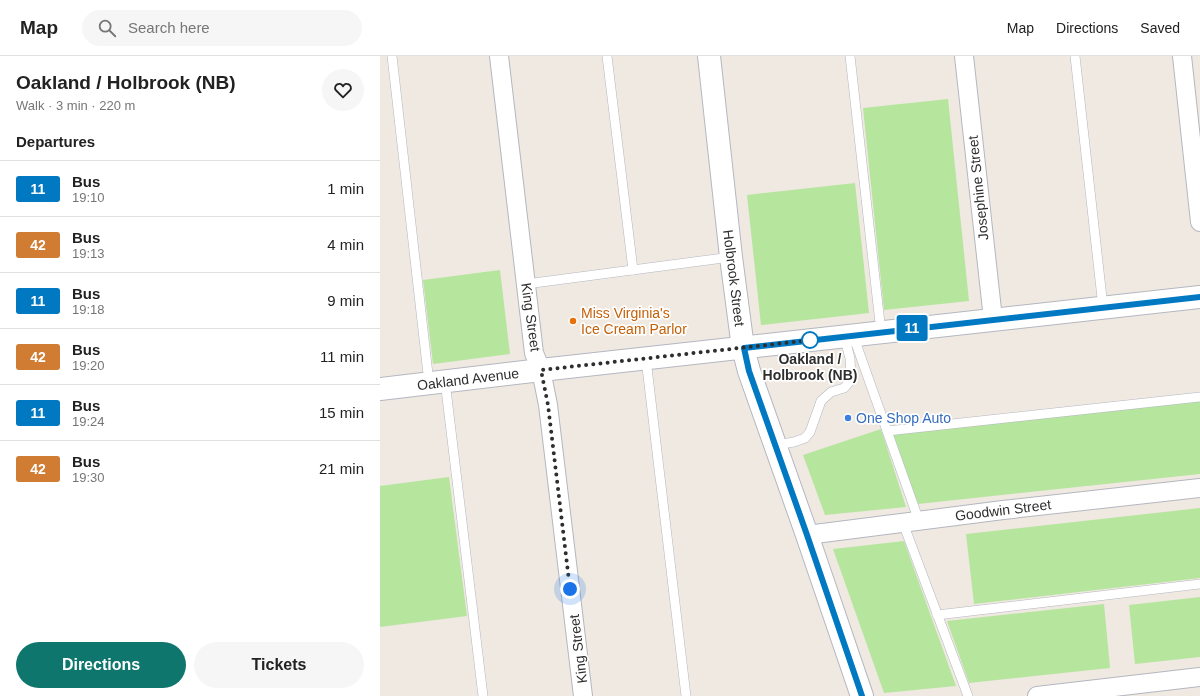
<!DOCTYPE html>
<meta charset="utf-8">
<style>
:root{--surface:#fff;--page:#f6f6f6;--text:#222;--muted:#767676;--line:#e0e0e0;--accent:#0f766e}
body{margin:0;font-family:Arial,sans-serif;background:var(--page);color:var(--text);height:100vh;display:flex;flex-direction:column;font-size:15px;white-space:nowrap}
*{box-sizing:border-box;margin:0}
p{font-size:13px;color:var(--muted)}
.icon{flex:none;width:22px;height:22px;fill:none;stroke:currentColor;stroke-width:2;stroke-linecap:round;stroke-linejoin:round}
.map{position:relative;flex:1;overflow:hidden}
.sheet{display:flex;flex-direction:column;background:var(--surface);width:380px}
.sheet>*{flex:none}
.badge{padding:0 8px;border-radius:3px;font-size:14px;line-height:26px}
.you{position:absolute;width:20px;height:20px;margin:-10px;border:3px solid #fff;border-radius:50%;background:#1a73e8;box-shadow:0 0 0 6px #1a73e833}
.map>.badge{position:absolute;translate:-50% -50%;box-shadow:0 0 0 2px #fff}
h2{padding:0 16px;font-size:15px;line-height:36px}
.round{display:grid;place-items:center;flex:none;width:42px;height:42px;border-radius:21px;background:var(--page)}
.summary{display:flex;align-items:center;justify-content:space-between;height:68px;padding:0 16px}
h1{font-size:19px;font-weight:800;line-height:30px}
.cta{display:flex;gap:8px;margin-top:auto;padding:8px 16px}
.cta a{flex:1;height:46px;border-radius:24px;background:var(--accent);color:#fff;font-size:16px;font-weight:800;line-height:46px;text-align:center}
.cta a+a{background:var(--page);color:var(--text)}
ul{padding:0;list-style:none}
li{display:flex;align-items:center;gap:12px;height:56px;padding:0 16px;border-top:1px solid var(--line)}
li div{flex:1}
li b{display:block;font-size:15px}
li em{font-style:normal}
li .badge{min-width:44px;font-weight:700;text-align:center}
header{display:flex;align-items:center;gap:24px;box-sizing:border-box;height:56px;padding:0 20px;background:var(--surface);border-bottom:1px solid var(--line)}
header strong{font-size:19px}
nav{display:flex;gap:22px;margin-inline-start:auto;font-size:14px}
.search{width:280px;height:36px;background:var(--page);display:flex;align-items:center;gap:10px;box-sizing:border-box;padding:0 14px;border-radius:22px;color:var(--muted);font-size:15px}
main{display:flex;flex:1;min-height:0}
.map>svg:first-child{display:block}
.green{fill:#b6e59e}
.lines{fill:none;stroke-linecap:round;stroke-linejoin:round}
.service-casing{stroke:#b4b7c1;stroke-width:10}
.minor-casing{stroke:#b4b7c1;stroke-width:20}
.tertiary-casing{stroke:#b4b7c1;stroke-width:24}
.service{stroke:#fff;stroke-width:9}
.minor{stroke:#fff;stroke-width:18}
.tertiary{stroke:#fff;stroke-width:22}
.line-casing{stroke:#fff;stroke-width:9}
.line{stroke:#0079c2;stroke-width:6}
.walk{stroke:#2e2e2e;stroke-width:4;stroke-dasharray:0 7.2}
.food-dot{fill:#e8710a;stroke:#fff;stroke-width:1.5}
.stop-dot{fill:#fff;stroke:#0079c2;stroke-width:2}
.shop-dot{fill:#3f7fe0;stroke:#fff;stroke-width:1.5}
.labels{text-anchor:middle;stroke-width:3.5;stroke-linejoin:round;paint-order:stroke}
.street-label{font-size:14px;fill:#2e2e2e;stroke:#fff}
.food-label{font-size:14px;fill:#c56008;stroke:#fff;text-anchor:start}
.stop-label{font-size:14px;font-weight:bold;fill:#2e2e2e;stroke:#fff}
.shop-label{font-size:14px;fill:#366cbe;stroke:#fff;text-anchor:start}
</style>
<header>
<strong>Map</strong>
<div class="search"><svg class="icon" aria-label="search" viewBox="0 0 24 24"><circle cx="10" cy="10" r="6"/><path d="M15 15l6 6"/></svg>Search here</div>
<nav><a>Map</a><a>Directions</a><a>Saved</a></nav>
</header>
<main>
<section class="sheet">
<div class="summary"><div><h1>Oakland / Holbrook (NB)</h1><p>Walk · 3 min · 220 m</p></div><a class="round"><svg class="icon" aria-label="heart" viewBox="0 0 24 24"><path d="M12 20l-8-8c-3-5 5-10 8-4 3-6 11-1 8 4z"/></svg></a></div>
<h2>Departures</h2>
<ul>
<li><span class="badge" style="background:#0079c2;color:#fff">11</span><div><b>Bus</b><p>19:10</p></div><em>1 min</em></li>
<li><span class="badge" style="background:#d07c32;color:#fff">42</span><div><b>Bus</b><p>19:13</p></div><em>4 min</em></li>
<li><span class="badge" style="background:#0079c2;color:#fff">11</span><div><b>Bus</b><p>19:18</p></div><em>9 min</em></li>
<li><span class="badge" style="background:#d07c32;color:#fff">42</span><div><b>Bus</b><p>19:20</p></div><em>11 min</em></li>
<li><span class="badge" style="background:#0079c2;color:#fff">11</span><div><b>Bus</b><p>19:24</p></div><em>15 min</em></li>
<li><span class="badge" style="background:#d07c32;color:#fff">42</span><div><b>Bus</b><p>19:30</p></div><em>21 min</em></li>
</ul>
<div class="cta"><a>Directions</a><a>Tickets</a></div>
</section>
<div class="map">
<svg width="820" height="640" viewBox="0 0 820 640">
<rect width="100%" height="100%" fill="#efe9e1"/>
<!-- green -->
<g class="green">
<polygon points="568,43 589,245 504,254 483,52"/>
<polygon points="475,127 489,257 381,269 367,139"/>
<polygon points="120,214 130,298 53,308 43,224"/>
<polygon points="820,344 820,418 538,448 512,379"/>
<polygon points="501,373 526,451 445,459 423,399"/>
<polygon points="69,421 87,560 0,571 0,430"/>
<polygon points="820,452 820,522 594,548 586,478"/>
<polygon points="524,485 576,630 504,637 453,493"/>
<polygon points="820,541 820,601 755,608 749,549"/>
<polygon points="724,548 730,612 589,627 567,565"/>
</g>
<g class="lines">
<!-- service casing -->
<g class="service-casing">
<g id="service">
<polyline points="12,0 49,327"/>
<polyline points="227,0 253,214"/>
<polyline points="470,0 501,276"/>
<polyline points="695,0 723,251"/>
<polyline points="146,228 351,201"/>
<polyline points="473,279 539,465"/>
<polyline points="266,303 306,640"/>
<polyline points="65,325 103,640"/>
<polyline points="507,375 820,341"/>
<polyline points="396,389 414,386 425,382 430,376 441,345 451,336 464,332 471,324 470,302 464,280"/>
<polyline points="523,467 588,640"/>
<polyline points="557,559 820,528"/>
</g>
</g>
<!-- minor casing -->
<g class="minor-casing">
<g id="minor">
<polyline points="119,0 154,297 161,314 168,349 203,640"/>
<polyline points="584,0 613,263"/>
<polyline points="802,0 820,166"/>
<polyline points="427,479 623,454 820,432"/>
<polyline points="657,640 820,621"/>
</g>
</g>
<!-- tertiary casing -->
<g class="tertiary-casing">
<g id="tertiary">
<polyline points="329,0 351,201 363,292 369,315 427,479 482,640"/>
<polyline points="0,333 161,314 820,241"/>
</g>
</g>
<!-- service -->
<use href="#service" class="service"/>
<!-- minor -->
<use href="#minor" class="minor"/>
<!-- tertiary -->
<use href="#tertiary" class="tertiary"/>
</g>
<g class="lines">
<!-- line casing -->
<g class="line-casing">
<polyline id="line" points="482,640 427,479 369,315 364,292 820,241"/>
</g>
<!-- line -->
<use href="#line" class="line"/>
<!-- walk -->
<polyline class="walk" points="190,533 168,349 161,314 432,284 430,284"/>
</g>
<!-- markers -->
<circle class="food-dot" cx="193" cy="265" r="4"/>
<circle class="stop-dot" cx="430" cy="284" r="8"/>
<circle class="shop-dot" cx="468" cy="362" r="4"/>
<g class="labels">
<!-- street labels -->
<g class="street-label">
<text transform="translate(598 132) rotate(-96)" y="5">Josephine Street</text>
<text transform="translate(354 222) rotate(83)" y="5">Holbrook Street</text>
<text transform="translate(151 261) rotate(82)" y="5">King Street</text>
<text transform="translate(88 323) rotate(-7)" y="5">Oakland Avenue</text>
<text transform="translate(623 454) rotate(-7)" y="5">Goodwin Street</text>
<text transform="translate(198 593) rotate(-97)" y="5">King Street</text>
</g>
<!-- food labels -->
<g class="food-label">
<text x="201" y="262">Miss Virginia's<tspan x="201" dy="16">Ice Cream Parlor</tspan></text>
</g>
<!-- stop labels -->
<g class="stop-label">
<text x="430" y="308">Oakland /<tspan x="430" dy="16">Holbrook (NB)</tspan></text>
</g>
<!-- shop labels -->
<g class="shop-label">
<text x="476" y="367">One Shop Auto</text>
</g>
</g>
</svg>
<div class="you" style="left:190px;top:533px"></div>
<b class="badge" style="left:532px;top:272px;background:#0079c2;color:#fff">11</b>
</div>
</main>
